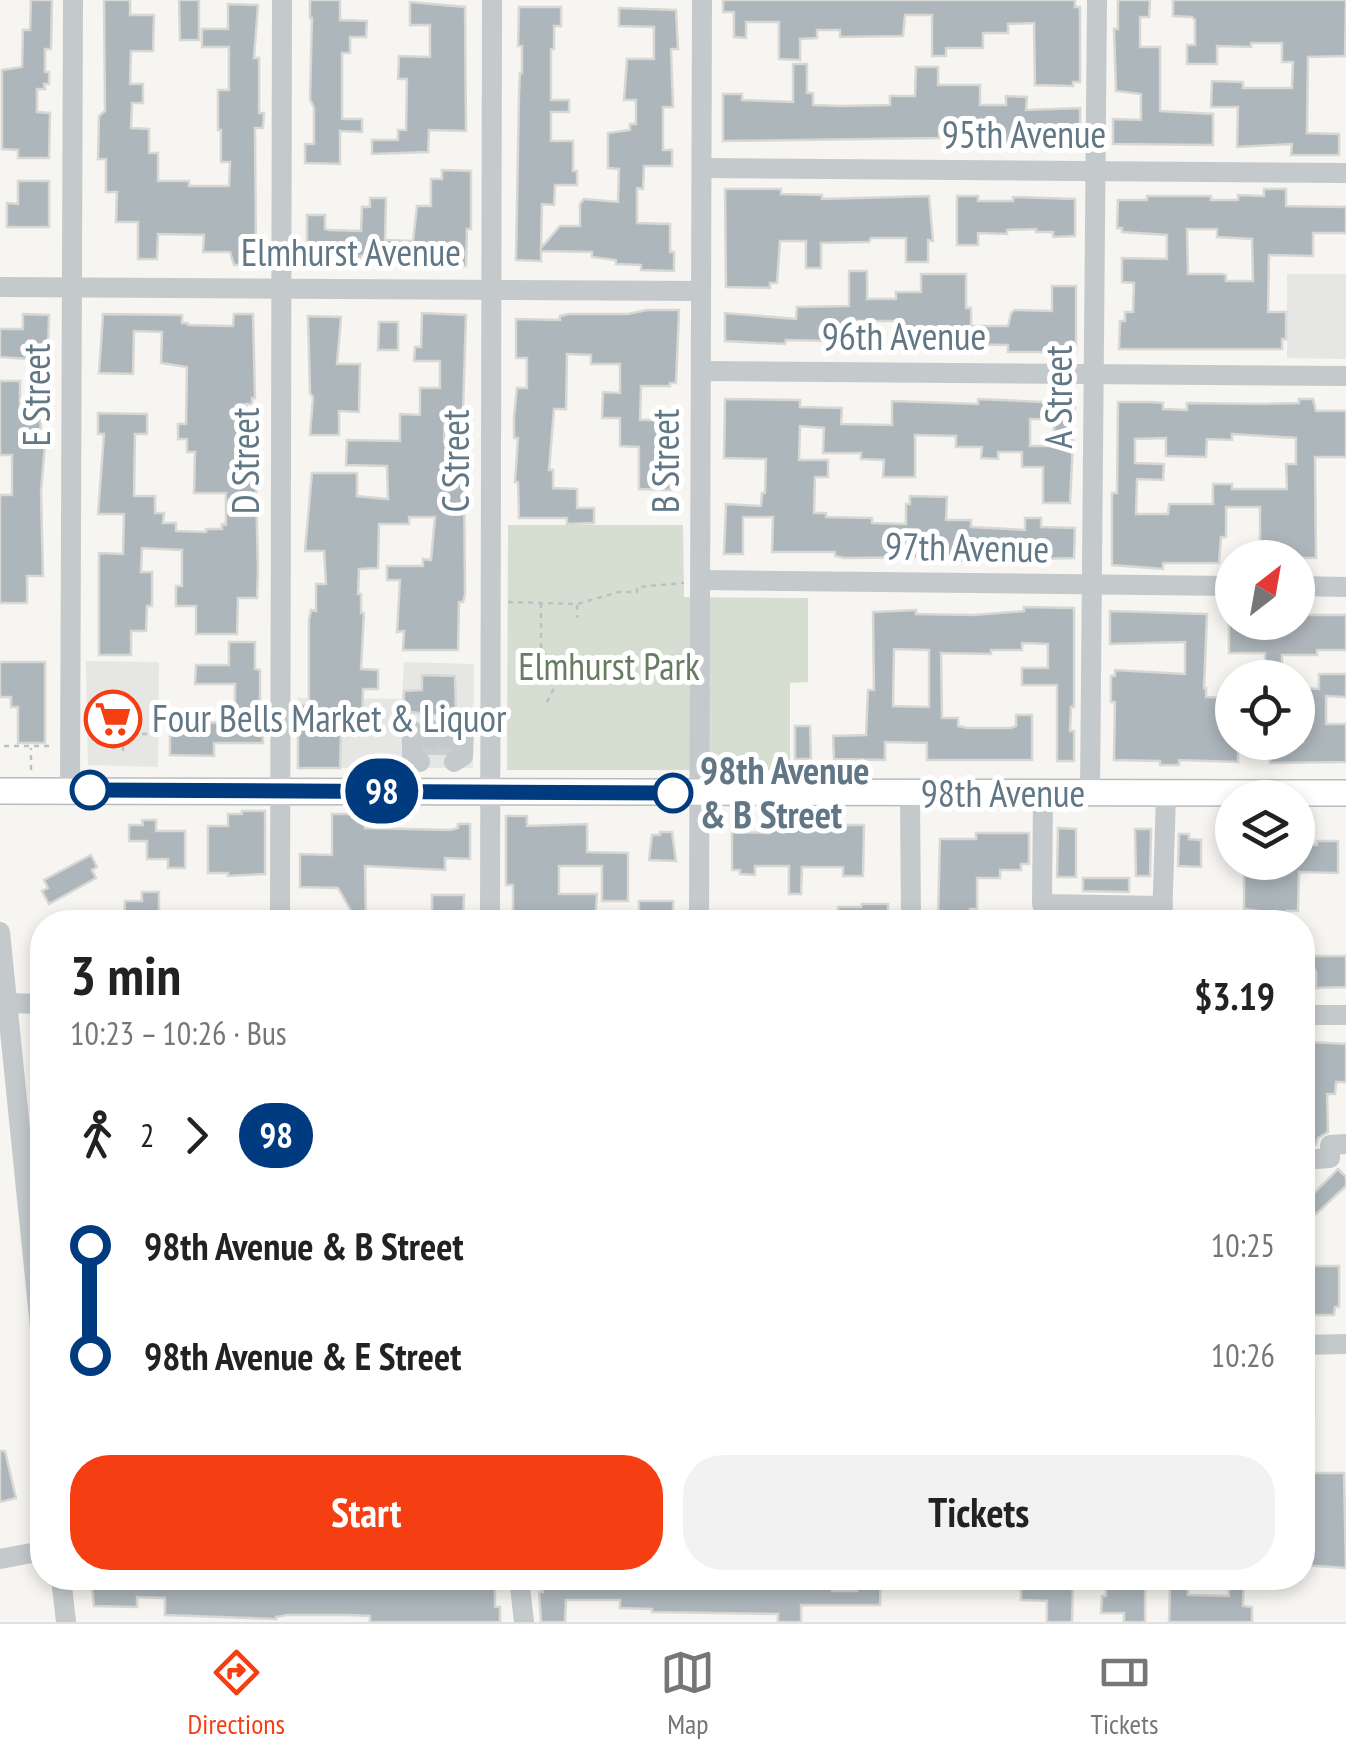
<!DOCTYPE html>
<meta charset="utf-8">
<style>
:root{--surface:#fff;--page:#f2f2f2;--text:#222;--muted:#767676;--line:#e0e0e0;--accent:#f53e12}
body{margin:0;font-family:"PT Sans Narrow",sans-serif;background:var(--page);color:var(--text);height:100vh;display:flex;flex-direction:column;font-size:38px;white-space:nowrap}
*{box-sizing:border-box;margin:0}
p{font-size:32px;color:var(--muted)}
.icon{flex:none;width:55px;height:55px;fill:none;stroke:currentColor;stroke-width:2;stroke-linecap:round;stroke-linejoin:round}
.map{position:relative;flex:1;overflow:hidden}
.sheet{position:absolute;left:30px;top:910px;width:1285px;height:680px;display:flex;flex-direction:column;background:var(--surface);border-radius:40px;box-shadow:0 5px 15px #0003}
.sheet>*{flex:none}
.badge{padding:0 20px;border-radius:32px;font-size:35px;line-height:65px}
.needle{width:65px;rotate:31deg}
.tools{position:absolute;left:1215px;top:540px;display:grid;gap:20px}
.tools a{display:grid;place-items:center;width:100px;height:100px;border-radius:50%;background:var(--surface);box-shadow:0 5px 15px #0003;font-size:50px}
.map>.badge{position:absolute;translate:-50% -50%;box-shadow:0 0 0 5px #fff}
.legs{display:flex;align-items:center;gap:15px;height:110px;padding:0 40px;font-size:32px}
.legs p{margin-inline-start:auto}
.headline{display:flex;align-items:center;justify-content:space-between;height:170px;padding:0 40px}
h1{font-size:55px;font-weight:700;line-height:75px}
.cta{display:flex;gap:20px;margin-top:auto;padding:20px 40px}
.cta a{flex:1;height:115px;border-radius:40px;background:var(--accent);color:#fff;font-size:40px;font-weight:700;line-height:115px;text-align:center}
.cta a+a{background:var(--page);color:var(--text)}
ul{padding:0 40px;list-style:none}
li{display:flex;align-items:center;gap:35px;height:110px;font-size:38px}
li i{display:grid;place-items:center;width:15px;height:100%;margin:0 12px;background:currentColor}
li i::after{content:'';width:25px;height:25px;margin:-12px;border:8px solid;border-radius:50%;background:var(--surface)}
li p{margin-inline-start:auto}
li:first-child i{background:linear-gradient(#0000 50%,currentColor 0)}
li:last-child i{background:linear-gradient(currentColor 50%,#0000 0)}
.menu{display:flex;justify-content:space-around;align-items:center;height:140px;border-top:2px solid var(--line);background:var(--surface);font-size:28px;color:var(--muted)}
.menu a{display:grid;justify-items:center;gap:5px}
.menu .selected{color:var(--accent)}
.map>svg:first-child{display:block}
.built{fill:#e6e7e5}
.green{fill:#d6ded2}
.building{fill:#adb6bb;stroke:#d7d7d4;stroke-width:2.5;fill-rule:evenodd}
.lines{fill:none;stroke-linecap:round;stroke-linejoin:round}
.minor-tunnel{stroke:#c9cfd1;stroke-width:20;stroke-dasharray:20 10;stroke-linecap:butt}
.major-casing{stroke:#b7bcbf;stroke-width:28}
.path{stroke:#bdc0c2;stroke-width:2.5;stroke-dasharray:5 5;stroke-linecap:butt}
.minor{stroke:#c4c9cb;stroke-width:20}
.major{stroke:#fff;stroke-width:25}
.line-1-casing{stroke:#fff;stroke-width:22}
.line-1{stroke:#003b80;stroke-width:15}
.stop-1-dot{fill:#fff;stroke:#003b80;stroke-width:5}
.labels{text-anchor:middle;stroke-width:10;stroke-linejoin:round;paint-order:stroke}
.street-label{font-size:38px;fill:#617785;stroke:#fff}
.park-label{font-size:38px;fill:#677c61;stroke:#fff}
.poi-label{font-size:38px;fill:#617785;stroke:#fff;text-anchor:start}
.stop-label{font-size:38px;font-weight:bold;fill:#617785;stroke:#fff;text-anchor:start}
</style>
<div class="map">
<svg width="1346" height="1622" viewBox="0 0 1346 1622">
<rect width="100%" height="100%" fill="#f6f5f1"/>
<!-- built -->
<g class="built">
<polygon points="1287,274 1346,274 1346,359 1287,358"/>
<polygon points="86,661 159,662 158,767 88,765"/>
<polygon points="404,662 474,664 473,768 297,768 297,698 402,699"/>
</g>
<!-- green -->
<polygon class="green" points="508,525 683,525 684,597 808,598 808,682 790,683 790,770 507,770"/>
<!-- building -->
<g class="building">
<polygon points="31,0 52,0 51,49 45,49 45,72 49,72 49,84 44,84 45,89 37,89 37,112 50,113 49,158 18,158 18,150 2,149 2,70 22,67 23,30 30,30"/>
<polygon points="104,0 130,0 130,15 154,15 153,51 131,51 130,84 143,84 143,103 132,103 131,128 149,129 149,153 158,153 158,181 189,181 189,186 229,186 230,162 221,162 221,130 218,130 218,90 229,90 229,47 202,47 202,29 228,29 228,4 258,5 254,58 259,58 259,113 264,113 263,128 255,128 256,259 252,259 252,265 234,265 230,252 203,252 204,235 158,234 157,259 138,259 138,222 116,222 117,192 106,192 106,159 98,159 99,116 105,111"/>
<polygon points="179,0 199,0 199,40 180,40"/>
<polygon points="310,0 340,0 340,20 367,21 366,37 350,37 350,53 342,53 342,119 362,119 362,132 340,131 340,164 305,163 305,144 314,144 314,108 310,99 312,18 310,18"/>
<polygon points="723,0 1075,0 1075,7 1080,7 1080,82 1073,82 1073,86 1035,85 1034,23 1008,24 1008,33 983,33 983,48 946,48 946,56 932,56 932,15 905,15 903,36 840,37 840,30 817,30 817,38 800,39 800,60 779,59 779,22 746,22 746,38 734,37 734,12 723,12"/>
<polygon points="1118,0 1150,0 1149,17 1140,17 1140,47 1160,47 1160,111 1213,114 1213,145 1113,144 1113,119 1141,120 1141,94 1116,91 1114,29 1118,29"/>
<polygon points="1173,0 1346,0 1345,56 1308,57 1307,133 1339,134 1339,155 1291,155 1292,144 1237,147 1238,107 1211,107 1212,81 1243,82 1243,88 1292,88 1293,62 1282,62 1282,43 1251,43 1251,47 1217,46 1217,64 1187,64 1187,45 1195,45 1195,20 1192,17 1173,16"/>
<polygon points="410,2 465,7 466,131 429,130 428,152 372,154 372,140 398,140 398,130 406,130 407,79 398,79 399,56 430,57 430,25 410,25"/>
<polygon points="519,7 561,7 561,26 554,26 554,49 551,49 551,100 569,100 569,112 551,112 551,141 573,141 573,171 577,171 577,185 555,185 554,205 542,204 541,248 560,226 580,226 580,204 584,199 618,202 619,169 608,168 608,133 630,130 630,124 636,124 636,100 624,100 627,59 654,59 654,27 619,26 619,8 676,10 678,49 671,49 673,107 663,107 663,150 672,150 672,166 644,166 643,189 637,188 637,223 670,224 670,252 674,252 674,271 641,270 641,265 616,264 616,260 592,257 592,252 541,251 541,261 516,260 519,94 520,73 522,73 522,46 518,46"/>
<polygon points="793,64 807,64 807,93 813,93 813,105 841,106 890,105 890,96 915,96 916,67 938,67 938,85 980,85 980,105 1006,105 1006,96 1027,97 1026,110 1080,108 1080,145 985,144 985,132 939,128 939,138 723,141 723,94 742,94 742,100 793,102"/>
<polygon points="442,170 471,171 471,229 467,229 466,266 432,266 432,255 408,255 408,265 390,264 390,256 360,256 360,262 307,260 307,215 325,215 325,229 329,230 361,231 362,207 370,207 370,198 386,198 385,240 413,241 417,206 431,206 431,179 442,179"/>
<polygon points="18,181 49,181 49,227 7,227 7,203 18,204"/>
<polygon points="725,189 781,189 781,194 822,195 822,199 929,196 933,241 928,240 928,262 906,262 906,238 871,238 869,242 821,243 821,268 806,268 806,241 780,241 777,283 770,283 770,288 726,287"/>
<path d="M 1264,189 L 1286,189 L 1286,206 L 1346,207 L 1346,233 L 1313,233 L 1313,256 L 1269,255 L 1268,312 L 1286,312 L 1286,339 L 1282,339 L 1282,349 L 1119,349 L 1120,321 L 1125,321 L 1125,312 L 1133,312 L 1134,283 L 1122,282 L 1122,258 L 1167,259 L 1167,235 L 1122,232 L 1122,228 L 1117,228 L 1118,200 L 1147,200 L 1147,196 L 1211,196 L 1211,200 L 1238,200 L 1238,195 L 1264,196 ZM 1187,229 L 1217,229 L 1217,237 L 1252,239 L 1253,281 L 1226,281 L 1226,275 L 1222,274 L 1188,274 Z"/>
<polygon points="957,196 978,196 978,201 1013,201 1013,197 1075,199 1075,236 1053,237 1053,232 1036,232 1036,229 1007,230 1007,234 978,233 978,245 957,245"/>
<polygon points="849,271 867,271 867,299 896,299 896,292 921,292 921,274 966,274 966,308 971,308 971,326 1008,326 1011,313 1015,310 1052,311 1052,286 1076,286 1076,352 1008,352 1008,345 951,344 951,337 915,337 915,346 896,346 896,321 851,321 851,348 833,347 833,341 786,340 785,344 725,341 725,313 796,319 797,307 849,306"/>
<polygon points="647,310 679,310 676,383 670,383 670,386 641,386 640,420 669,420 670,490 639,489 639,447 620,446 620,418 602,418 603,392 620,393 620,364 591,364 591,355 567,354 566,409 554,409 549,470 553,470 553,488 577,489 577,508 594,508 594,523 567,524 567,518 519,518 518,482 515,482 518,438 514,438 514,416 517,388 527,388 527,358 516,358 516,319 560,320 560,316 569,314 628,314"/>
<polygon points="422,313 466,315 463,410 445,410 444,442 460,443 459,470 464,470 465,594 463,602 459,602 458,650 403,650 404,631 397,632 400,580 387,580 387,566 423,566 423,559 431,560 435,517 409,517 409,524 379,524 378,568 359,569 358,594 361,594 361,613 364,613 361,669 378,670 378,689 363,689 362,726 356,726 356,731 341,731 340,768 298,768 298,705 309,705 309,620 311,610 316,611 316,584 326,584 324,551 305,551 312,473 357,473 357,496 388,499 387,466 346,465 347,440 400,441 400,414 420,415 420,388 440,388 440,361 414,361 415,347 421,347"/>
<polygon points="23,314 49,315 48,346 44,346 44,360 0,357 0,329 23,329"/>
<polygon points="103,314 182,315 182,323 188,323 188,325 230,326 233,326 234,314 253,314 255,398 252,398 252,404 246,404 246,446 255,446 258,570 257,598 238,598 237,634 196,634 196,606 176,606 176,586 182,586 182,550 142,548 141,572 152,572 152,606 147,606 146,631 131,631 131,655 99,655 99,553 123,554 124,514 98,514 104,434 98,434 98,413 147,414 147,434 135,434 134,496 155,496 155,513 164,513 163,523 176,523 176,531 206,532 206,529 222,529 222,524 226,525 226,493 194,493 195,452 187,452 187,439 178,439 178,424 186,424 187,367 161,363 162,332 134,331 133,374 99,373"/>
<polygon points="308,316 341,317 337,364 360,364 359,412 339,411 339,435 310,435 313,397 310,393"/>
<polygon points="379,322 398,322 398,350 378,350"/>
<polygon points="0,381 20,381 20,412 41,412 40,444 45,444 41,492 43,576 27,576 27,603 0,603 0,495 12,495 12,455 0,455"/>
<path d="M 725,399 L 800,400 L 800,407 L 842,408 L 841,424 L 892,425 L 892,401 L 978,404 L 978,399 L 1043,402 L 1075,400 L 1070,503 L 1043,503 L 1043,467 L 1022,467 L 1022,452 L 998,452 L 998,459 L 981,458 L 982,447 L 956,447 L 956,436 L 915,435 L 915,477 L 883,477 L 884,460 L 861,459 L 861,453 L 823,453 L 824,428 L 800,426 L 799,460 L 828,460 L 828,477 L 815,477 L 814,513 L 826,513 L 826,517 L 872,518 L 872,523 L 906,524 L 906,504 L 910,504 L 910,496 L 947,497 L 946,520 L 971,520 L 971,527 L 1025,530 L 1025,518 L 1041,518 L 1041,527 L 1075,528 L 1074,558 L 949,561 L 949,557 L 844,558 L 835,556 L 835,552 L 772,552 L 773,517 L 743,517 L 743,554 L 724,554 L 726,504 L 761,506 L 762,493 L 765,493 L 766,459 L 724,458 ZM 1030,419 L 1054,419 L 1054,446 L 1030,446 Z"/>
<path d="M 1299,399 L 1313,399 L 1316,411 L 1346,411 L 1346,457 L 1315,457 L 1316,558 L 1260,558 L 1260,507 L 1226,507 L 1226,537 L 1221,537 L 1219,563 L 1163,563 L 1163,569 L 1112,565 L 1112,493 L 1117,493 L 1118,402 L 1152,402 L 1163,403 L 1163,409 L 1187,410 L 1187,403 L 1264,404 L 1299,403 ZM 1232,434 L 1296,438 L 1296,464 L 1286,464 L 1287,489 L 1232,489 L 1232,484 L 1213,484 L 1213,504 L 1169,504 L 1168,514 L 1136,514 L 1137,479 L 1163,480 L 1164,464 L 1135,463 L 1135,439 L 1166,438 L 1166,456 L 1206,457 L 1207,439 L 1232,440 Z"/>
<path d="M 1024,607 L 1074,608 L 1074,707 L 1071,707 L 1070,731 L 1074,731 L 1074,761 L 1057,761 L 1057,685 L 1022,685 L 1022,668 L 1048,668 L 1048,644 L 1022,643 L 1022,650 L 991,650 L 991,654 L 941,653 L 942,718 L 958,718 L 958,726 L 967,728 L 1011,728 L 1016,726 L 1016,715 L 1032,715 L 1032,760 L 927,760 L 927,743 L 885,742 L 885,760 L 834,759 L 833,736 L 866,735 L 868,690 L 874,690 L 873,612 L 916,610 L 916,614 L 974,615 L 1024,611 ZM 894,649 L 929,650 L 929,707 L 893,706 Z"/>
<polygon points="1110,611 1207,614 1204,688 1206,688 1206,697 1232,698 1232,742 1238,742 1238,762 1179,760 1179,765 1160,765 1160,761 1114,760 1115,702 1111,702 1111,676 1115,676 1115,670 1185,674 1185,642 1110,644"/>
<polygon points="1304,615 1346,615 1346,650 1317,650 1317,655 1282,655 1282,672 1265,672 1265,653 1229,653 1229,622 1298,622 1298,617"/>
<polygon points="229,642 255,642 255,669 260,670 260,720 263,720 263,743 214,743 214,756 170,755 170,714 191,715 190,722 228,723 228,720 235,720 235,684 195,684 196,665 229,665"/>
<polygon points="0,662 45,662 45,743 18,743 18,707 11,707 11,697 0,697"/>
<polygon points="1319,674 1346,674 1346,697 1326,696 1326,724 1346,724 1346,762 1270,763 1270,742 1303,742 1303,688 1319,689"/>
<polygon points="422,675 455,676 456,718 404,711 404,691 422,690"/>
<rect x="94" y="704" width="38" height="32"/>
<polygon points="795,726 810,726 811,759 795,759"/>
<polygon points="242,811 265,811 265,874 228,876 228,873 208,873 208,826 228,826 228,814 242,814"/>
<polygon points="332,814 365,814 365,828 450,830 458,828 458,824 470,824 470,859 445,858 445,870 365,866 366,918 355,918 338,888 300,887 300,854 332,855"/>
<polygon points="506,816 527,816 527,826 587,824 587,852 628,853 628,901 602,901 602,866 559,866 559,894 597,894 595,922 513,919 513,885 506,885"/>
<polygon points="142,820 156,820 156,831 185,831 185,868 168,868 168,859 147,859 147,841 129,841 129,825 143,825"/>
<polygon points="843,825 864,825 863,876 843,876 843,867 802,867 801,894 789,894 789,866 755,866 755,875 740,874 740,870 732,870 732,832 770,833 770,827 843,827"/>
<polygon points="1058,828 1076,829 1076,877 1057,877"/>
<polygon points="1135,829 1151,829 1150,876 1136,876"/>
<polygon points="660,832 672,832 676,861 649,860 652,835 660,835"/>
<polygon points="976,833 1029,833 1029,864 1021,864 1021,870 1000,870 1000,878 977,878 977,909 970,909 970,916 938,916 940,839 976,839"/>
<polygon points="1179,834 1189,834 1189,839 1201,840 1201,867 1178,866"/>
<polygon points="1317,841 1338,841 1338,873 1299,872 1298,911 1286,911 1286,918 1259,917 1259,911 1244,909 1244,862 1298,862 1298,845 1317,845"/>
<polygon points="91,855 97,867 92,870 96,878 49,904 42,891 48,888 44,880"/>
<polygon points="1083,878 1129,878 1129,892 1083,891"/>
<polygon points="142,892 159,892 159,920 124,919 125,901 142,901"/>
<polygon points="432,895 464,895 463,922 432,922"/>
<rect x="639" y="901" width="34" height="19"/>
<polygon points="862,904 888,904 888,920 837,920 838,907 861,907"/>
<polygon points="1302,956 1346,956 1346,987 1316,988 1316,972 1314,968 1302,968"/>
<polygon points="1312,1042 1346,1044 1346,1082 1336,1082 1335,1094 1327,1094 1328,1132 1318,1138 1316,1145 1310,1146 1311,1071 1302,1071 1302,1046 1312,1045"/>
<polygon points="1338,1169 1346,1177 1346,1186 1316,1214 1305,1202"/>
<polygon points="1302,1266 1339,1266 1339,1307 1335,1307 1334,1315 1302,1315"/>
<rect x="1302" y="1372" width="12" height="46"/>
<polygon points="0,1451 5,1451 16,1498 0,1502"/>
<polygon points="1302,1473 1344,1473 1346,1568 1302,1565"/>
<polygon points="91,1578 495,1578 495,1607 500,1607 500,1622 370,1622 370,1616 347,1615 287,1615 276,1617 276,1619 165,1615 165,1598 137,1597 137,1607 94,1606"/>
<polygon points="543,1578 726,1578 726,1581 751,1582 756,1578 832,1578 832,1591 857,1591 857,1578 881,1578 880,1605 801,1605 801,1622 778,1622 778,1614 652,1612 652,1609 620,1608 620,1600 566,1600 565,1622 541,1622 539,1592 543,1592"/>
<polygon points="1229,1578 1244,1578 1243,1606 1252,1607 1252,1622 1169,1622 1170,1587 1188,1587 1188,1595 1229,1596"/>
<polygon points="1021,1579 1073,1580 1072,1622 1047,1622 1047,1601 1021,1600"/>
<polygon points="1125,1585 1145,1586 1145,1622 1124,1622 1124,1613 1101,1613 1102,1596 1106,1596 1106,1587 1125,1588"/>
</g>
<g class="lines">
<!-- minor-tunnel -->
<g class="minor-tunnel">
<polyline points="430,755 430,739"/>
<polyline points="447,755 447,739"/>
</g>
<!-- major casing -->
<g class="major-casing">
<polyline id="major" points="0,791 1346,793"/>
</g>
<!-- path -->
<g class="path">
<polyline points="508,602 577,604 619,592 637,592 637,587 684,583"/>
<polyline points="541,603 541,646 557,682 546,704"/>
<polyline points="577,605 577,618"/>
<polyline points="132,734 156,734"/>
<polyline points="123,736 123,753"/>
<polyline points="4,746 53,746"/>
<polyline points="31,770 31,748"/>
</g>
<!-- minor -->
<g class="minor">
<polyline points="702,168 1346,173"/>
<polyline points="0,287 701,291"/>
<polyline points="702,371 1346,376"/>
<polyline points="701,580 1232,586"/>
<polyline points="1298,586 1346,587"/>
<polyline points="430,729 430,739"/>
<polyline points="412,730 412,755 420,762"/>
<polyline points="447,739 447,728"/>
<polyline points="454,762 463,756 464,728"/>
<polyline points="70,790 73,0"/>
<polyline points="910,794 911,922"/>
<polyline points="1043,794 1042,904 1163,906"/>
<polyline points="1090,794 1097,0"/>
<polyline points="280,922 282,0"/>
<polyline points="490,922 492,0"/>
<polyline points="699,922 702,0"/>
<polyline points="1162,922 1166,795"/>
<polyline points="0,932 42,1347"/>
<polyline points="8,1003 42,1004"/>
<polyline points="1302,1015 1346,1015"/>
<polyline points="1302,1160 1330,1158 1330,1145 1346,1144"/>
<polyline points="1302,1345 1346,1344"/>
<polyline points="0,1559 42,1551"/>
<polyline points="61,1578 66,1622"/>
<polyline points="519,1578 524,1622"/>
</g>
<!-- major -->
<use href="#major" class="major"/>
</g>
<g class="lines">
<!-- line-1 casing -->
<g class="line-1-casing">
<polyline id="line-1" points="90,790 673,793"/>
</g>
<!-- line-1 -->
<use href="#line-1" class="line-1"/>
</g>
<!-- icons -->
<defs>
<g id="supermarket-ring" transform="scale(2.875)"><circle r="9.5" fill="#fff" stroke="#f53e12" stroke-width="1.5"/><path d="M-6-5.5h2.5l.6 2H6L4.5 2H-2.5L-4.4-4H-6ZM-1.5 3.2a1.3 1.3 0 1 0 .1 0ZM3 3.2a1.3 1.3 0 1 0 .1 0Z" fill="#f53e12"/></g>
</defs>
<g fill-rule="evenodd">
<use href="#supermarket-ring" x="113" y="719"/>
</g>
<!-- markers -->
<g class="stop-1-dot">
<circle cx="90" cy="790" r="18"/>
<circle cx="673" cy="793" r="18"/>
</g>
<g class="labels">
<!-- street labels -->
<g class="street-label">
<text x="1024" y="148">95th Avenue</text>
<text x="351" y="266">Elmhurst Avenue</text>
<text x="904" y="350">96th Avenue</text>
<text transform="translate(37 395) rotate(-90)" y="13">E Street</text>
<text transform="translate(1059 397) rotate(-90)" y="13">A Street</text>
<text transform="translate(246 461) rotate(-90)" y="13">D Street</text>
<text transform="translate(456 461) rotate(-90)" y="13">C Street</text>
<text transform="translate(666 461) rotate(-90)" y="13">B Street</text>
<text transform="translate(967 548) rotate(1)" y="13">97th Avenue</text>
<text x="1003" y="807">98th Avenue</text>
</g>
<!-- park labels -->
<g class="park-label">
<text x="609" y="680">Elmhurst Park</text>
</g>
<!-- poi labels -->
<g class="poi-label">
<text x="152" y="732">Four Bells Market &amp; Liquor</text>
</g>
<!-- stop labels -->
<g class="stop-label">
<text x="700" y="784">98th Avenue<tspan x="700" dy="44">&amp; B Street</tspan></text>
</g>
</g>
</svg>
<div class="tools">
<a><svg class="needle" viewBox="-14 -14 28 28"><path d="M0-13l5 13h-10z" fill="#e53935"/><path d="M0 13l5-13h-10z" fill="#767676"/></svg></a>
<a><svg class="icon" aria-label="locate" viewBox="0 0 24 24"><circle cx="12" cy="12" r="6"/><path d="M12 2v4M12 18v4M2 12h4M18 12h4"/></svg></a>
<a><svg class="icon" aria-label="layers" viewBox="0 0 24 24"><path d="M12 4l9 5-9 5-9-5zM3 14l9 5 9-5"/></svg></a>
</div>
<b class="badge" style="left:382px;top:791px;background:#003b80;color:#fff">98</b>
<section class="sheet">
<div class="headline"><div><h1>3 min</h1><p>10:23 – 10:26 · Bus</p></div><b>$3.19</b></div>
<div class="legs"><svg class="icon" aria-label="walk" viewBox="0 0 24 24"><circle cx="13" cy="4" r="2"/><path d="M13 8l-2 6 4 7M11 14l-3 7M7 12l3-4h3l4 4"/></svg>2<svg class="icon" aria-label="forward" viewBox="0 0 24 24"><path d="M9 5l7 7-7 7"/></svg><b class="badge" style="background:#003b80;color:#fff">98</b></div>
<ul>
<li><i style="color:#003b80"></i><b>98th Avenue &amp; B Street</b><p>10:25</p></li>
<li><i style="color:#003b80"></i><b>98th Avenue &amp; E Street</b><p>10:26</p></li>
</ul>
<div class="cta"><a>Start</a><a>Tickets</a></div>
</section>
</div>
<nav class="menu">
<a class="selected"><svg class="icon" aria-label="directions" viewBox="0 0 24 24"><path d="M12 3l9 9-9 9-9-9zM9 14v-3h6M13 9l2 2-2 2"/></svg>Directions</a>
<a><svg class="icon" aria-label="map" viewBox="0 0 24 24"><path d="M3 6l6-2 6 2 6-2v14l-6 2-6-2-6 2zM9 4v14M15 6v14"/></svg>Map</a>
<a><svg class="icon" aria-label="tickets" viewBox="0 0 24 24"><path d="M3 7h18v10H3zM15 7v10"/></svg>Tickets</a>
</nav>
